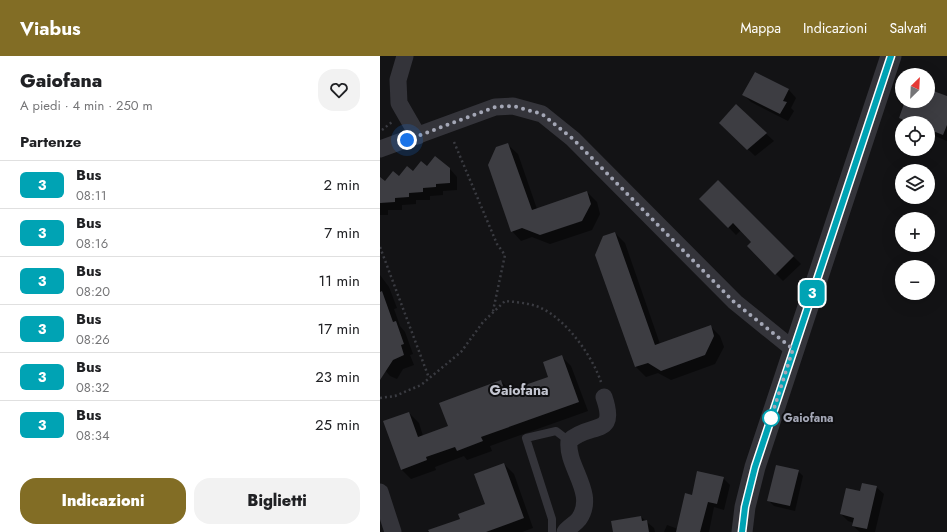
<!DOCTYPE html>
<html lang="it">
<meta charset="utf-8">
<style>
:root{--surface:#fff;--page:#f2f2f2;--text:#202124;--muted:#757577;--line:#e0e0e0;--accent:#826d25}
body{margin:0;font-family:Jost,sans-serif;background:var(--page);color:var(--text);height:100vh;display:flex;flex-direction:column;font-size:15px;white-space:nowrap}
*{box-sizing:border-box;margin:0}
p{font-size:13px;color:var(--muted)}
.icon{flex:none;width:22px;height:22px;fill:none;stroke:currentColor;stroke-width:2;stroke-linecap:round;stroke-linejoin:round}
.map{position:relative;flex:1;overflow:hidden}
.details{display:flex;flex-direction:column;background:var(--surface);width:380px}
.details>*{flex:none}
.badge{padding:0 8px;border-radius:6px;font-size:14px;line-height:26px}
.needle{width:26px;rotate:24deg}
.fabs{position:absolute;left:515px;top:12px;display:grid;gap:8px}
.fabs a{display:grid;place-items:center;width:40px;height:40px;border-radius:50%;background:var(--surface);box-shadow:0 4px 16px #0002;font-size:20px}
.you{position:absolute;width:20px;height:20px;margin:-10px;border:3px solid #fff;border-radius:50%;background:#1a73e8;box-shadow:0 0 0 6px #1a73e833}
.map>.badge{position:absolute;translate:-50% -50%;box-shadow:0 0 0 2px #fff}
h2{padding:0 20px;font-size:15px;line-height:36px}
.round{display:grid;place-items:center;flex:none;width:42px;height:42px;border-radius:16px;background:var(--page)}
.headline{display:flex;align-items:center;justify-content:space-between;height:68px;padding:0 20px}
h1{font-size:19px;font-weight:800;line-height:30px}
.primary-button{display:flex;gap:8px;margin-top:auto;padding:8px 20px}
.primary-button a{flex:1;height:46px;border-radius:16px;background:var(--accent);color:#fff;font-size:16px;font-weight:800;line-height:46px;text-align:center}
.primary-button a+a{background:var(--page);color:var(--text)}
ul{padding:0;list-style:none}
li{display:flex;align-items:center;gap:12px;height:48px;padding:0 20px;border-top:1px solid var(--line)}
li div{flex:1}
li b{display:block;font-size:15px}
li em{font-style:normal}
li .badge{min-width:44px;font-weight:700;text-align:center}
header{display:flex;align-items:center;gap:24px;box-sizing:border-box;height:56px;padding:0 20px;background:var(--accent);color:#fff}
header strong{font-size:19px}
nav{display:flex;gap:22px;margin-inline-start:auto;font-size:14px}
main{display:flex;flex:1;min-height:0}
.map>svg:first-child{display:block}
.shadow{fill:#0007}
.building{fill:#3d3d42}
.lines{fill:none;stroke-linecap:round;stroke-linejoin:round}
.path{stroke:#3a3b41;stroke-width:2.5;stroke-dasharray:2 3;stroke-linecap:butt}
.service{stroke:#34343a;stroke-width:8}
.minor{stroke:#34343a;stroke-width:17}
.tertiary{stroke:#34343a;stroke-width:21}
.line-casing{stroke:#fff;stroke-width:9}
.line{stroke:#00a3b4;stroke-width:6}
.walk{stroke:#a4a7b6;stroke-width:4;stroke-dasharray:0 7.2}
.stop-dot{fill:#fff;stroke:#00a3b4;stroke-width:2}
.labels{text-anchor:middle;stroke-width:4;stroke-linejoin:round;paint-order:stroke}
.stop-label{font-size:12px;font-weight:bold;fill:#a4a7b6;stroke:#0e0e10;text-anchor:start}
.quarter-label{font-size:14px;font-weight:bold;fill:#c5c7d2;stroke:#0e0e10}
</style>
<header>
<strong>Viabus</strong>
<nav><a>Mappa</a><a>Indicazioni</a><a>Salvati</a></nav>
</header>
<main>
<section class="details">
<div class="headline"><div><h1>Gaiofana</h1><p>A piedi · 4 min · 250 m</p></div><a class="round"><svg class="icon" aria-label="heart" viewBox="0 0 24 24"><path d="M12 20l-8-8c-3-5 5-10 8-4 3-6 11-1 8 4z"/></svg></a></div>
<h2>Partenze</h2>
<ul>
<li><span class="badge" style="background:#00a3b4;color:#fff">3</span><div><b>Bus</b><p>08:11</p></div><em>2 min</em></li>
<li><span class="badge" style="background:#00a3b4;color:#fff">3</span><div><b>Bus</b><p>08:16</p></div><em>7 min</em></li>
<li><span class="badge" style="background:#00a3b4;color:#fff">3</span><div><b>Bus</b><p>08:20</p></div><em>11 min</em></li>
<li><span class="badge" style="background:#00a3b4;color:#fff">3</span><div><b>Bus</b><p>08:26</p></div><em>17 min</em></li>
<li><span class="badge" style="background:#00a3b4;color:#fff">3</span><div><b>Bus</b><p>08:32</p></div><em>23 min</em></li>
<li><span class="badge" style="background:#00a3b4;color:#fff">3</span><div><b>Bus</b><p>08:34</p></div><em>25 min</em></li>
</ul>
<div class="primary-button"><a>Indicazioni</a><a>Biglietti</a></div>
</section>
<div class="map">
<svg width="567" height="476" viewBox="0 0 567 476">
<rect width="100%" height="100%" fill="#131315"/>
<!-- shadow -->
<g class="shadow">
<polygon points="375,18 409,34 416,42 411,52 414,55 408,65 371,46 364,39"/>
<polygon points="548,34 567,41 567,85 548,77 548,67 525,67 520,62 526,45 548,45"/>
<polygon points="356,50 394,85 375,100 341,67"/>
<polygon points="128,89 138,98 157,153 207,136 217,146 220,158 212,174 170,188 152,181 141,185 132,175"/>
<polygon points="48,111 70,113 77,121 77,134 63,135 63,139 50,140 50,144 36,144 36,148 22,149 22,154 8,154 8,159 0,159 0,122 5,126"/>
<polygon points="338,126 421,208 403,225 368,190 373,186 361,174 356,179 321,143"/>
<polygon points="235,177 245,187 280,288 330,270 340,280 344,291 335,308 291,324 278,317 266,321 256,311 216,199"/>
<polygon points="0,219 9,231 17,252 14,253 20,270 25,276 33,298 30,299 34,309 23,313 17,323 10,320 0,308"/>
<polygon points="181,300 191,310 208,355 110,390 112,395 87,404 84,400 55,411 56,414 31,423 21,413 29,357 39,367 43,380 69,371 121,325 131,335 169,321"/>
<polygon points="124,408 134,418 153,472 142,476 47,476 81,464 106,449"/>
<polygon points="418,415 423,420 415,455 394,450 389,445"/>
<polygon points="343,422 350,429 344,454 334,451 329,476 284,476 287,469 298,473 313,440"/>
<polygon points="496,431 504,438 495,476 480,476 473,470 474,467 468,465 461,458"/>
<polygon points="261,461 274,472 275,476 234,476"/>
</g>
<!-- building -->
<g class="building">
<polygon points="375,16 409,33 403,45 407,46 400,58 362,39"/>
<polygon points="548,33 567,40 567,69 563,79 548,73 548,67 531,67 519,62 525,45 548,45"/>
<polygon points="356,48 387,77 367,94 339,67"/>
<polygon points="128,87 152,154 207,135 211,148 202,165 160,179 142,172 131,176 108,109 116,91"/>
<polygon points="55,100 70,112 70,127 56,128 56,131 43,132 43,136 29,137 29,141 15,142 15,146 0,147 0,121 5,125 13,115 19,120 27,110 33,115 41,105 47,110"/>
<polygon points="338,124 414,200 395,219 367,190 371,186 353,167 348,172 319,143"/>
<polygon points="235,176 275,289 331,269 334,280 325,299 281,315 268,307 255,311 215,199 223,180"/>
<polygon points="2,235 13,266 16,265 24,288 21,289 24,299 13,304 0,324 0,236"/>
<polygon points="182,299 199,346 101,381 103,385 77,395 75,391 46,401 47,404 21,414 3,365 29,356 38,381 68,370 59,347 121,324 125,336 168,321 163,306"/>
<polygon points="124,407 144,462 106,476 49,476 48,474 80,463 78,458 105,448 94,418"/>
<polygon points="396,409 419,414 410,450 387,445"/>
<polygon points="317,415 344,421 337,448 328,446 320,476 296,476 305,437 312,439"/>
<polygon points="482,427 497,430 487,473 472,470 474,462 460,458 466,432 480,435"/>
<polygon points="261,460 262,465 267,464 269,476 233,476 231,465"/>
</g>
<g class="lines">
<!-- path -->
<g class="path">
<polyline points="2,74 12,66"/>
<polyline points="74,86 117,188 125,199 113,255"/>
<polyline points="0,191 49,322"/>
<path d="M 0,342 L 15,340 L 41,329 L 81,296 L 103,266 L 125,245 C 136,246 148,247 159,251 C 185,262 212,299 221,326"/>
</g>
<!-- service -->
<polyline class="service" points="172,476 172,463 146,382 176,375 189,385"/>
<!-- minor -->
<g class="minor">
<polyline points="25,0 18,24 19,47 38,80"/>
<polyline points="0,93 115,51 133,50 162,58 193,83 355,246 413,293"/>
<polyline points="0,436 13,476"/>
<path d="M 185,476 C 189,471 195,468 199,463 C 217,437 186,411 189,385 C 211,365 238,382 224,341"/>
</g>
<!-- tertiary -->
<polyline class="tertiary" points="362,476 365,451 375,411 511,0"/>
</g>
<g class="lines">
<!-- line casing -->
<g class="line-casing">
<polyline id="line" points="362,476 365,451 375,411 511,0"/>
</g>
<!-- line -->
<use href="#line" class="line"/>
<!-- walk -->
<polyline class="walk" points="27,84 115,51 133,50 162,58 193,83 354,246 413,293 391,362"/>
</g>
<!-- markers -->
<circle class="stop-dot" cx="391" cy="362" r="8"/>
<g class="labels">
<!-- stop labels -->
<g class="stop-label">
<text x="403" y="366">Gaiofana</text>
</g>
<!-- quarter labels -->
<g class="quarter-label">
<text x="139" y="339">Gaiofana</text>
</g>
</g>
</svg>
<div class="fabs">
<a><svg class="needle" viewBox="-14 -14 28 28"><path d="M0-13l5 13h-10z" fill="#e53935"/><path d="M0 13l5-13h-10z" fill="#757577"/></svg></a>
<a><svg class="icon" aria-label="locate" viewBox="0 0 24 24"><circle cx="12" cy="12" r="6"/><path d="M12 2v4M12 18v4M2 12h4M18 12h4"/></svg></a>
<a><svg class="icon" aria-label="layers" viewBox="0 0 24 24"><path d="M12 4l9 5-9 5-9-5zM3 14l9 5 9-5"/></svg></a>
<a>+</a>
<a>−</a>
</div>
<div class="you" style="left:27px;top:84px"></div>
<b class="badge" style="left:432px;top:237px;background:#00a3b4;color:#fff">3</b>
</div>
</main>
